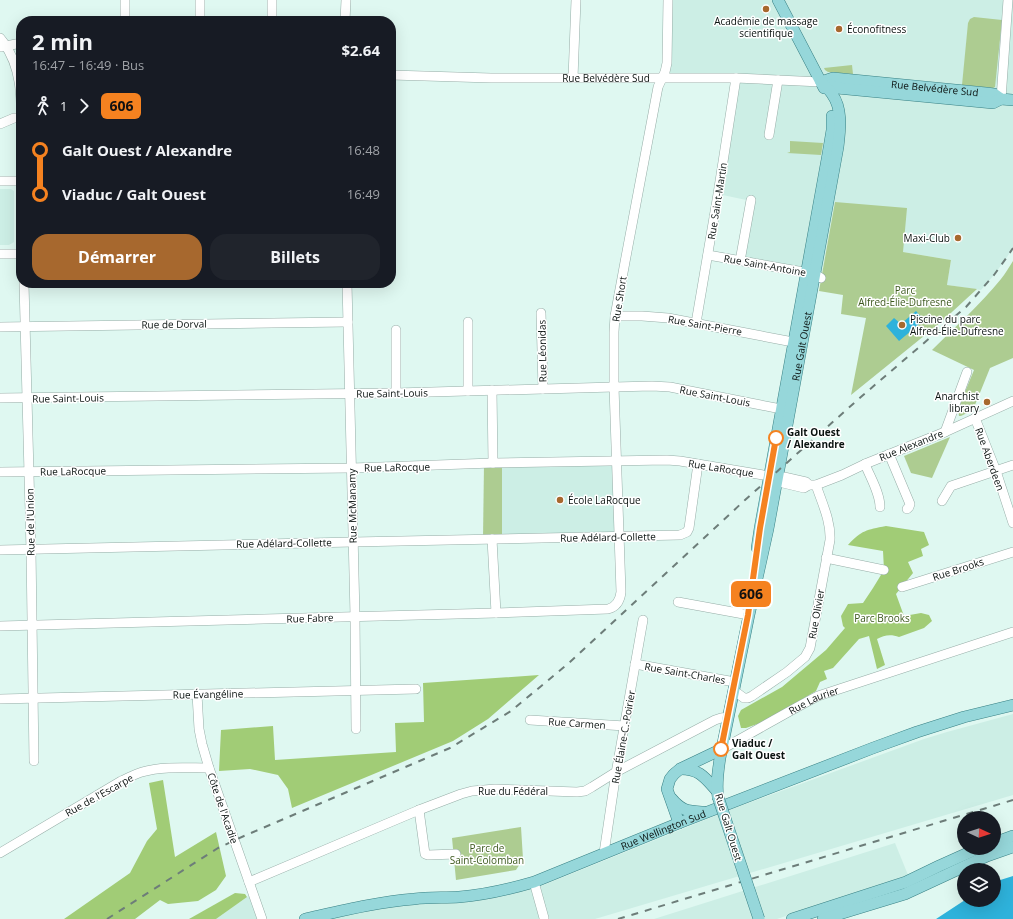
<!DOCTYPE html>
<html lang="fr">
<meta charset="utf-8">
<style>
:root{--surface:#171b24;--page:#20242c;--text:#f1f3f6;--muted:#9ea1a6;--accent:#a7682e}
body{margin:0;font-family:"Open Sans",sans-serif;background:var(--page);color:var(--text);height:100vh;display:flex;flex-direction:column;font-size:15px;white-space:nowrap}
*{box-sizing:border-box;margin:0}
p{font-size:13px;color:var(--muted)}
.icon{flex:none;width:22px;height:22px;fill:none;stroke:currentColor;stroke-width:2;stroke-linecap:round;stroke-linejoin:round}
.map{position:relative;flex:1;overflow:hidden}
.details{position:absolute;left:16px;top:16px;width:380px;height:272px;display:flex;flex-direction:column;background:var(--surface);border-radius:16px;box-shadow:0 4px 16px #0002}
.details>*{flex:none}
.badge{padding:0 8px;border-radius:6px;font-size:14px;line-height:26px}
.needle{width:26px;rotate:93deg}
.buttons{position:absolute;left:957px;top:811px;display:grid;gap:8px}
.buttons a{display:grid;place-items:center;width:44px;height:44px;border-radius:50%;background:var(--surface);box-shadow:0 4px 16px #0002;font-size:20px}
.map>.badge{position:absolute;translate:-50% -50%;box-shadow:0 0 0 2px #fff}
.legs{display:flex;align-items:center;gap:6px;height:44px;padding:0 16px;font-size:13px}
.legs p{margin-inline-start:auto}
.headline{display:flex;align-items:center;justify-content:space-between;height:68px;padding:0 16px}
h1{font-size:22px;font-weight:700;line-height:30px}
.cta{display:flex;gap:8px;margin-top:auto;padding:8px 16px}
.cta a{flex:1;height:46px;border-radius:16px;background:var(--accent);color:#fff;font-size:16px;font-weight:700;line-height:46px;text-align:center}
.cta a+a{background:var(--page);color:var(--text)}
ul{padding:0 16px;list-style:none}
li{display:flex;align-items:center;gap:14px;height:44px;font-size:15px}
li i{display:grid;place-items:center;width:6px;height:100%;margin:0 5px;background:currentColor}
li i::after{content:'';width:10px;height:10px;margin:-5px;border:3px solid;border-radius:50%;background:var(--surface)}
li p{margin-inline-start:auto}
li:first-child i{background:linear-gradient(#0000 50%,currentColor 0)}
li:last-child i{background:linear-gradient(currentColor 50%,#0000 0)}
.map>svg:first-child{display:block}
.built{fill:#cceee5}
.green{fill:#adcc91}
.forest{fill:#a1cc76}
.water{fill:#2eb2db}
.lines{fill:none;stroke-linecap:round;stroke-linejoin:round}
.minor-casing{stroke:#96ada7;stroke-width:10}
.major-casing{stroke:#388084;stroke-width:12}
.minor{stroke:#fff;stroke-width:9}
.major{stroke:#96d7da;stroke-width:11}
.rail{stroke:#6d7d79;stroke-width:2;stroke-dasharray:7 7;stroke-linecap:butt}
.major-bridge-casing{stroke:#388084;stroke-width:12;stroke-linecap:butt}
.major-bridge{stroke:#96d7da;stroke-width:11}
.line-1-casing{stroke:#fff;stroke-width:9}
.line-1{stroke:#f58220;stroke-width:6}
.poi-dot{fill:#a7682e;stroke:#fff;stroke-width:1.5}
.stop-1-dot{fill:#fff;stroke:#f58220;stroke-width:2}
.labels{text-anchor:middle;stroke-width:3;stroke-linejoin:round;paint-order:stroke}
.poi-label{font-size:10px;fill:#0a1210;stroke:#fff;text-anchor:start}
.street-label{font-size:10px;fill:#0a1210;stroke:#fff}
.park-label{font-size:10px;fill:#3c581d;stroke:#fff}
.stop-label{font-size:10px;font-weight:bold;fill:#0a1210;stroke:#fff;text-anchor:start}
</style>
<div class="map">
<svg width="1013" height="919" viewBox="0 0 1013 919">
<rect width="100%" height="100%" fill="#dff8f1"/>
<!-- built -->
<g class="built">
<polygon points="668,0 1013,0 1013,248 1007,257 994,275 981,290 947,285 951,260 903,252 835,202 821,278 740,261 751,201 718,194 736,78 662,78"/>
<polygon points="0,189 11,189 14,191 14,242 9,245 0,245"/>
<polygon points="617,462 619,536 502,539 502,463"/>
<polygon points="1013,714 1013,795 595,919 305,919 519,886 536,888 732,809 924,739 947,732"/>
<polygon points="895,843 908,875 777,919 654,919"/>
<polygon points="253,894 262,919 216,919 247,897"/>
</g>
<!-- green -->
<g class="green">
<polygon points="974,17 1002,20 995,87 993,88 962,85 968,23 970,19"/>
<polygon points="852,65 853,74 828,72 825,70 824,68"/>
<polygon points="790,141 823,143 821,155 787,153 790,152"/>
<polygon points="835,202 907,208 903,252 951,260 947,285 977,289 940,323 851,395 866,318 841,314 843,295 819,291"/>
<path d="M 1013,261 L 1013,358 L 990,368 L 973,410 L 961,416 L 959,416 L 958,409 L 974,370 L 932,350 C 955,327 980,305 1001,279 C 1005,274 1009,267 1013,261 Z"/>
<polygon points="950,437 932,478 911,473 904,456"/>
<polygon points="502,463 502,539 483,539 484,464"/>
<polygon points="521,827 523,859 516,870 456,880 452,838"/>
</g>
<!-- forest -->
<g class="forest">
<path d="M 886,526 L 924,532 L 929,545 L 921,549 L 923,556 L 908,562 L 913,573 L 896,594 L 904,616 L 921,613 L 929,615 L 932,621 L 924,628 L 899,637 C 891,634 884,635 877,639 L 885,665 L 877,669 L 869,636 L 859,639 L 833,668 L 824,671 L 827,679 L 820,682 L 816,691 L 763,722 L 746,728 L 741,728 L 738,716 L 741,710 L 782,687 L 826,650 L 845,628 L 843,626 L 841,616 L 848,604 L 863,603 L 873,588 L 884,570 L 883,551 L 848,545 C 862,530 866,530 886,526 Z"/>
<polygon points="539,675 488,719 453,741 292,808 288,789 278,775 250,769 219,771 221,730 273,726 275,760 396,752 395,723 424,722 423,683"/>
<polygon points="163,780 175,857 216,832 226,876 216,890 198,901 168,904 160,900 135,919 64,919 130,873 147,841 157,829 149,783"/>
<polygon points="235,893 245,894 247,897 216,919 189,919"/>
</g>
<!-- water -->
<g class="water">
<polygon points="916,311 924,320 899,341 886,326 894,318 901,324"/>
<polygon points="1013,876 1013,919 936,919 965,900 994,900 994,882"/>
</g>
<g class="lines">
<!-- minor casing -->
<g class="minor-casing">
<g id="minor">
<polyline points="125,21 125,0"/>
<polyline points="200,21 200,0"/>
<polyline points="272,21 272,0"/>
<polyline points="345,21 346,0"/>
<path d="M 0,38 C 26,69 21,110 21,147"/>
<polyline points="1,47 21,43"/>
<path id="s1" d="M 391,75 L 491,78 L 736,78 L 821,82"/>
<polyline points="573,78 576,0"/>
<polyline points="1001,99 1008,0"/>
<polyline points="0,124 14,118 21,118"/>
<polyline points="769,135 778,80"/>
<polyline points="0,181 21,181"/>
<polyline points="0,254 21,254"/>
<polyline points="708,255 815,274 821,278"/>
<polyline points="740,261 751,200"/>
<polyline points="24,283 31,550 34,761"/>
<polyline points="347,283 355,616 356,729"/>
<polyline points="541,313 543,389"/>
<polyline points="615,316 642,316 668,318 793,342"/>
<polyline points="468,322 468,391"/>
<polyline points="696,323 718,194 736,78"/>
<polyline points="0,327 348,322"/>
<polyline points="396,330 396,393"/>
<polyline points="492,390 493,463"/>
<polyline points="0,398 396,393 614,387 652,386 670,387 690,391 781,409"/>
<polyline points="975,418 996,471 1013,523"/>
<polyline points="945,432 967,372"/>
<polyline points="889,454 910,504 909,507 907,509"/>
<path d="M 865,464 C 870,477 880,493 880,507"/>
<polyline points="0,472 352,468 493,463 667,460 680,461 769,476 777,479 783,483 804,488 809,485 816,485 842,475 865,464 945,432 1013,401"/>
<polyline points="777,479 784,477 806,482 809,485"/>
<polyline points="942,501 951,486 1013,465"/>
<polyline points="492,539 496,613"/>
<polyline points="0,550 353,542 680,535 687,532 689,528 698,464"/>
<polyline points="826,558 884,570"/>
<polyline points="902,587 1013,552"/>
<polyline points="678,602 749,615"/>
<path d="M 0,626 L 496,613 L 608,609 C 616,607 620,601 621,592 L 614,387 L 614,332 L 615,316 L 625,262 L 658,87 L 665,72 L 667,63 L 668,0"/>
<polyline points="635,664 735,682"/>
<path d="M 733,690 L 744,698 L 748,698 L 752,696 L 787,672 L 805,657 L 810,648 L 830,540 C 831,521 822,503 816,485"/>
<polyline points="197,694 199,729 202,744 209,768 262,919"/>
<polyline points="0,699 416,689"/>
<polyline points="530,720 625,726"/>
<path id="s2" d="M 722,749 C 754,732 785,713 818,696 L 1013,632"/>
<polyline points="419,810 425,854 428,855 456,854"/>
<path d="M 0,853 L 121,781 C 128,778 135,774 142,772 C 163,766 187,768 209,768"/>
<polyline points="604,853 615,779 643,620"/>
<polyline points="249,882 419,810 461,794 472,791 495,789 577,792 585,791 592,787 616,772 715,720 721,718 728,717"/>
<polyline points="534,882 544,918"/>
</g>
</g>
<!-- major casing -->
<g class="major-casing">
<g id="major">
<polyline points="778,0 824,88"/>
<path id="s3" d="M 821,82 L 833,78 L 853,80 L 986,93 L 994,94 L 1001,99 L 1013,100"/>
<polyline points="824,83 837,88 993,103 1001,99"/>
<polyline points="757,548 760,528 828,154 832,130 832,116"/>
<path d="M 681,769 C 700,769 705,778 717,791"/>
<path id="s4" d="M 718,797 C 716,784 718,771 720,758 L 749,615 L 768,529 L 838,147 C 840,130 843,109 832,94 C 829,89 825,86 821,82"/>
<path d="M 671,798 C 682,811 687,811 703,812"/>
<polyline points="679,823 667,789 670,779 674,774 680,769 722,749"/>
<polyline points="994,843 1013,836"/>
<path id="s5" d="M 305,919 C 341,911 377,902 414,899 C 429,897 444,898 459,897 C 485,895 510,889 534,882 L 679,823 L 873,748 L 917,732 L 964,717 L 1013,705"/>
<polyline points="792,919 906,882 939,866 979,848"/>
<polyline points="823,919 905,894 987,856 1013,847"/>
</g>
</g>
<!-- minor -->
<use href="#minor" class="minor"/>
<!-- major -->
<use href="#major" class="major"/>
<!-- rail -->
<g class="rail">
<polyline points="107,919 218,848 244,836 450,748 511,711 569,663 745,500 862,396 966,307 994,275 1007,257 1013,248"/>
<polyline points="618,919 1013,800"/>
</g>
<!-- major-bridge casing -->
<g class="major-bridge-casing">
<polyline id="major-bridge" points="718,797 759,919"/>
</g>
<!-- major-bridge -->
<use href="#major-bridge" class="major-bridge"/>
</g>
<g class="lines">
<!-- line-1 casing -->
<g class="line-1-casing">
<polyline id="line-1" points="721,749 748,615 760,528 776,438"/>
</g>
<!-- line-1 -->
<use href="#line-1" class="line-1"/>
</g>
<!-- markers -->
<g class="poi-dot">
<circle cx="766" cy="9" r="4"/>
<circle cx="839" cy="29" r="4"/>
<circle cx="958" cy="238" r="4"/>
<circle cx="902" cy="325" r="4"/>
<circle cx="987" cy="402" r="4"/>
<circle cx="560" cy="500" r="4"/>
</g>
<g class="stop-1-dot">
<circle cx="776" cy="438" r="7"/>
<circle cx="721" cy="749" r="7"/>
</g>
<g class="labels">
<!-- poi labels -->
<g class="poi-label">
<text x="766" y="25" text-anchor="middle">Académie de massage<tspan x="766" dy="12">scientifique</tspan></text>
<text x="847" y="33">Éconofitness</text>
<text x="950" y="242" text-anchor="end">Maxi-Club</text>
<text x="910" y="323">Piscine du parc<tspan x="910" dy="12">Alfred-Élie-Dufresne</tspan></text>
<text x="979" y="400" text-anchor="end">Anarchist<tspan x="979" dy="12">library</tspan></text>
<text x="568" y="504">École LaRocque</text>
</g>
<!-- street labels -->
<g class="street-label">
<text dy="4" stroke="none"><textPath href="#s1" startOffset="215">Rue Belvédère Sud</textPath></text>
<text dy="4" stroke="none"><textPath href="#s3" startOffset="115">Rue Belvédère Sud</textPath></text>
<text transform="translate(717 201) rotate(-81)" y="4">Rue Saint-Martin</text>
<text transform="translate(765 265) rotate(10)" y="4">Rue Saint-Antoine</text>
<text transform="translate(619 299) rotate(-81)" y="4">Rue Short</text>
<text transform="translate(174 324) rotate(-1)" y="4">Rue de Dorval</text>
<text transform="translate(705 325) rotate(10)" y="4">Rue Saint-Pierre</text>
<text dy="4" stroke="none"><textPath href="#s4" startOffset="459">Rue Galt Ouest</textPath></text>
<text transform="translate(542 351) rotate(-91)" y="4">Rue Léonidas</text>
<text transform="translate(392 393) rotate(-1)" y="4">Rue Saint-Louis</text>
<text transform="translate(715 396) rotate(11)" y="4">Rue Saint-Louis</text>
<text transform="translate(68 398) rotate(-1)" y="4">Rue Saint-Louis</text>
<text transform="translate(911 445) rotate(-22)" y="4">Rue Alexandre</text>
<text transform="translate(990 459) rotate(70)" y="4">Rue Aberdeen</text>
<text transform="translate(397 467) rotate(-1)" y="4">Rue LaRocque</text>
<text transform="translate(721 468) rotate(9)" y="4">Rue LaRocque</text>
<text transform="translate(73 471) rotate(-1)" y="4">Rue LaRocque</text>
<text transform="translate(352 506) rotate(-91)" y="4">Rue McManamy</text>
<text transform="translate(30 522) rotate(-91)" y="4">Rue de l'Union</text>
<text transform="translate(608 537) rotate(-1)" y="4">Rue Adélard-Collette</text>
<text transform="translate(284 543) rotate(-1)" y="4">Rue Adélard-Collette</text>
<text transform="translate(958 569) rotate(-18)" y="4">Rue Brooks</text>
<text transform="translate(816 614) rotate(-80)" y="4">Rue Olivier</text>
<text transform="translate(310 618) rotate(-2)" y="4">Rue Fabre</text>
<text transform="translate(685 673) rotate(10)" y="4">Rue Saint-Charles</text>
<text transform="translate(208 694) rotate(-1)" y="4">Rue Évangéline</text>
<text dy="4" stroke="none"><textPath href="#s2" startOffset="104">Rue Laurier</textPath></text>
<text transform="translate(577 723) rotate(4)" y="4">Rue Carmen</text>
<text transform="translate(623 737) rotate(-80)" y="4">Rue Élaine-C.-Poirier</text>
<text x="513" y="795">Rue du Fédéral</text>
<text transform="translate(99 795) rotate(-29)" y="4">Rue de l'Escarpe</text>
<text transform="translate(223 808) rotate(71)" y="4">Côte de l'Acadie</text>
<text transform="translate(729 827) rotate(73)" y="4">Rue Galt Ouest</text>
<text dy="4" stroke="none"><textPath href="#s5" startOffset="372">Rue Wellington Sud</textPath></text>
</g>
<!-- park labels -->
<g class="park-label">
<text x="905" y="294">Parc<tspan x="905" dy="12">Alfred-Élie-Dufresne</tspan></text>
<text x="882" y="622">Parc Brooks</text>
<text x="487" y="852">Parc de<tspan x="487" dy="12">Saint-Colomban</tspan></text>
</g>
<!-- stop labels -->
<g class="stop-label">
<text x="787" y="436">Galt Ouest<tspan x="787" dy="12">/ Alexandre</tspan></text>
<text x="732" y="747">Viaduc /<tspan x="732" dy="12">Galt Ouest</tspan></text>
</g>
</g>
</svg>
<div class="buttons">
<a><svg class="needle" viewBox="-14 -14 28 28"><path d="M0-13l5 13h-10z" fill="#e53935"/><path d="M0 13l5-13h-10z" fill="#9ea1a6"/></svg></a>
<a><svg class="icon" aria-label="layers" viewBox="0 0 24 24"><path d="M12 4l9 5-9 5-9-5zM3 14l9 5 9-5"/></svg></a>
</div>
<b class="badge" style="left:751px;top:594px;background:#f58220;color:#111">606</b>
<section class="details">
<div class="headline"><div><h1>2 min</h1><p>16:47 – 16:49 · Bus</p></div><b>$2.64</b></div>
<div class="legs"><svg class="icon" aria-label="walk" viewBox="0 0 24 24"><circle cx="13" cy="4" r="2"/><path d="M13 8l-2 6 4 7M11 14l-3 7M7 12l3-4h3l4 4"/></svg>1<svg class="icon" aria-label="forward" viewBox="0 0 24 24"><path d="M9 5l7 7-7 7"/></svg><b class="badge" style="background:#f58220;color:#111">606</b></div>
<ul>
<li><i style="color:#f58220"></i><b>Galt Ouest / Alexandre</b><p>16:48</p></li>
<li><i style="color:#f58220"></i><b>Viaduc / Galt Ouest</b><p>16:49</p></li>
</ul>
<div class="cta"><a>Démarrer</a><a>Billets</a></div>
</section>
</div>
